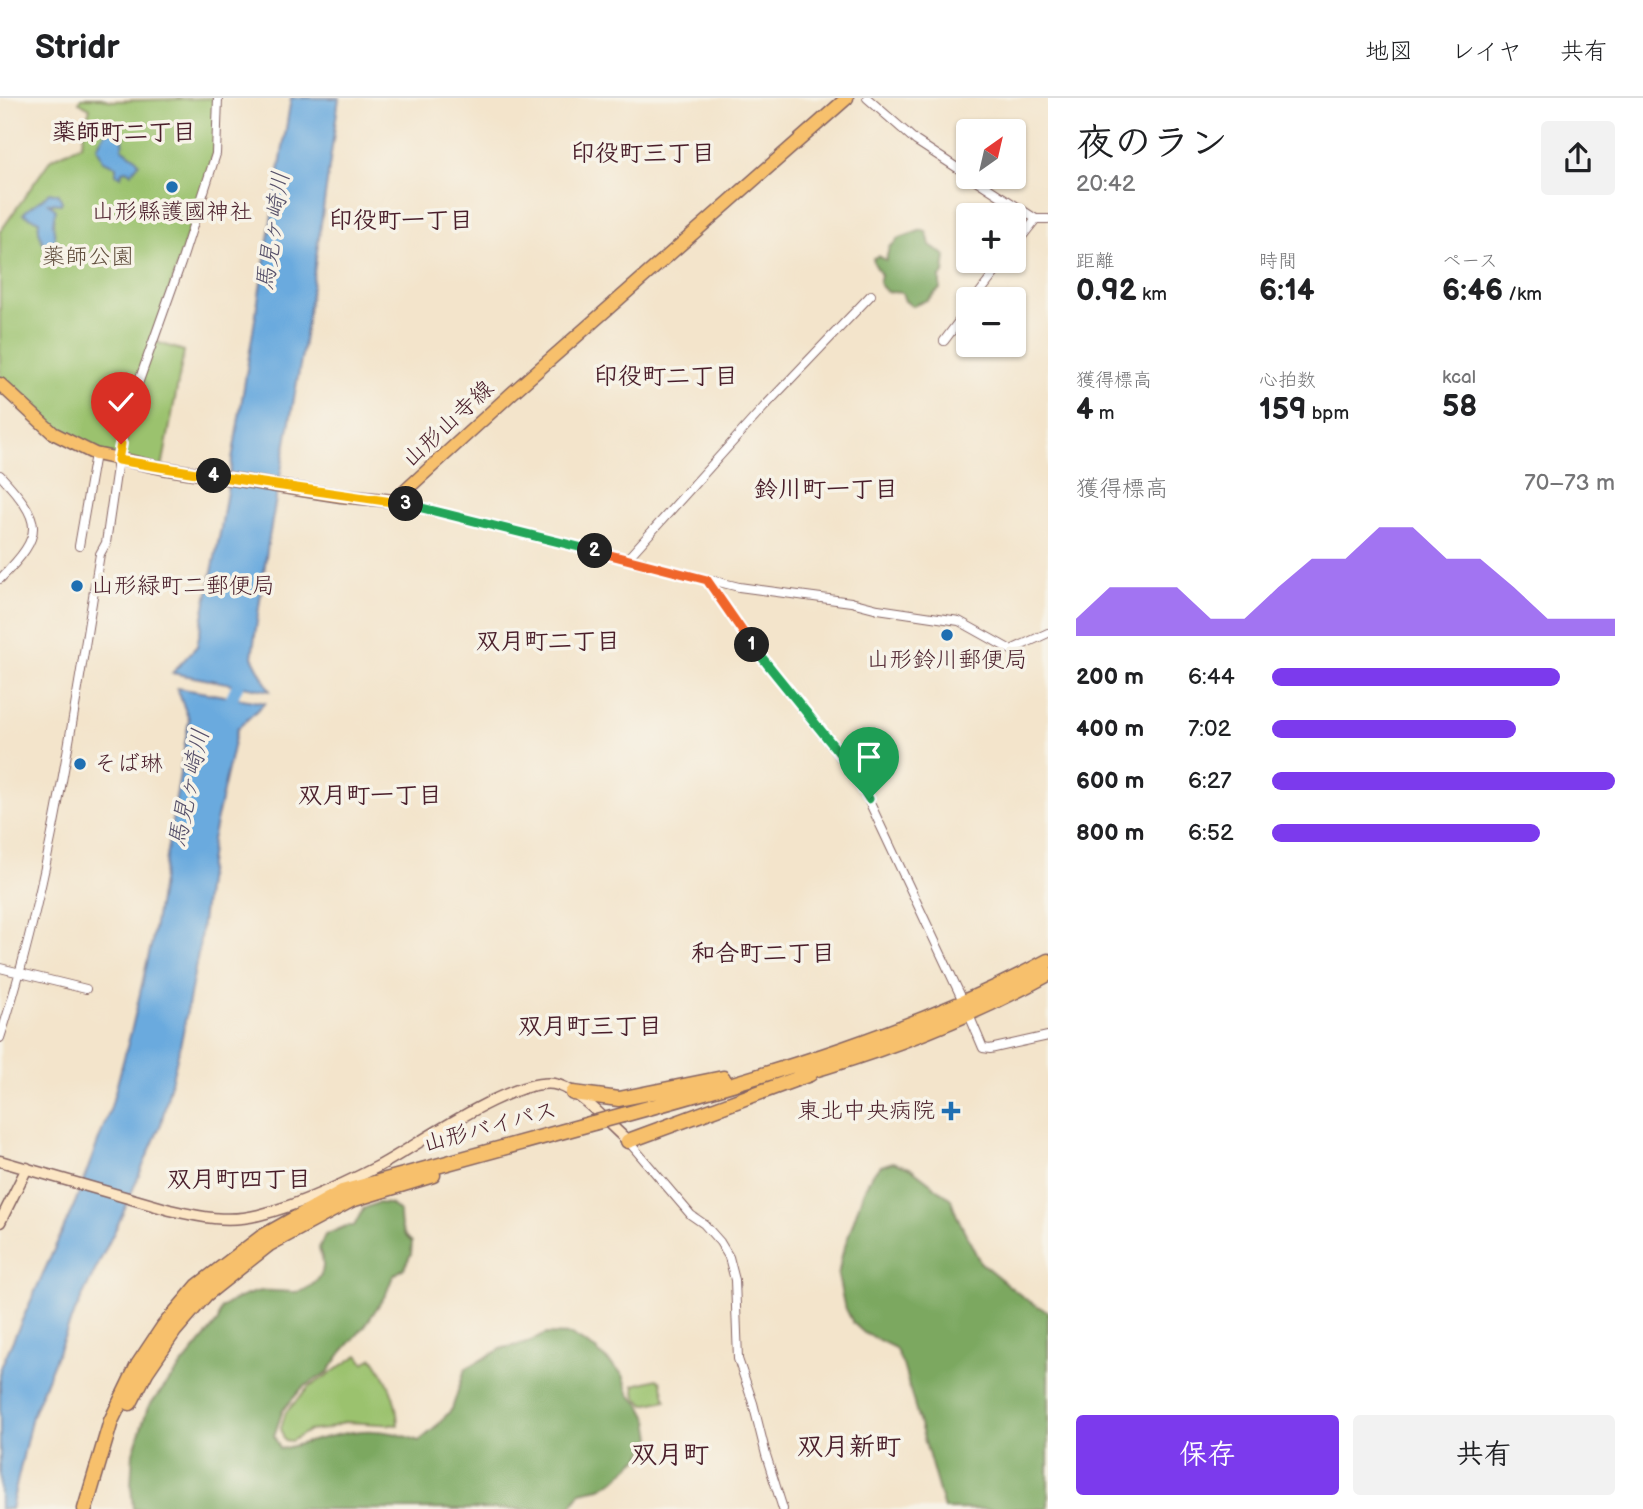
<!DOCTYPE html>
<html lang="ja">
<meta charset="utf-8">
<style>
:root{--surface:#fff;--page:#f2f2f2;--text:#202124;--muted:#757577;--line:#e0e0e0;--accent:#7c3aed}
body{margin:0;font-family:"Balsamiq Sans","Klee One",sans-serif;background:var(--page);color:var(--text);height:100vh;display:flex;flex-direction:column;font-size:26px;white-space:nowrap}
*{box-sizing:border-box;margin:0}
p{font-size:23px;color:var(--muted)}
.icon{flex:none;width:38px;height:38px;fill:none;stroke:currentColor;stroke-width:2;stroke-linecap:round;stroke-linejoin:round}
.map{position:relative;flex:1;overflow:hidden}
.sheet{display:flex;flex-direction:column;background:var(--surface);width:595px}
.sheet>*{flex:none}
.needle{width:46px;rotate:34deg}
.buttons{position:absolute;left:956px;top:21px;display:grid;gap:14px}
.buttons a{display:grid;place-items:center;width:70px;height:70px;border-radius:7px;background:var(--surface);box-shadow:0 2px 5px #0004;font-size:35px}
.pin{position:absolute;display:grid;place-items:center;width:60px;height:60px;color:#fff;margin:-72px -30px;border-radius:50% 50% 50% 0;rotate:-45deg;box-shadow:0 0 7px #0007}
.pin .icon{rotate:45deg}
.km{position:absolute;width:35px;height:35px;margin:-18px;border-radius:50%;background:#222;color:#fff;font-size:19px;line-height:35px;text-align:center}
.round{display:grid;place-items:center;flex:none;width:74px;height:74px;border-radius:7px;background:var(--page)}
.headline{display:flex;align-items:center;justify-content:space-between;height:119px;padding:0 28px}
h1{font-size:38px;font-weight:600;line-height:52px}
.stats{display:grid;grid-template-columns:repeat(3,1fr);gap:10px;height:119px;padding:7px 28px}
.stats div{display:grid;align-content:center}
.stats b{font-size:30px;font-weight:600}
.stats small{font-size:19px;font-weight:400}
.stats p{font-size:19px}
.chart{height:196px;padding:14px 28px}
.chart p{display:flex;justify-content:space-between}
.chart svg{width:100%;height:126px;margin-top:7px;fill:var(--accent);opacity:.7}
.cta{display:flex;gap:14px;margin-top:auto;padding:14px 28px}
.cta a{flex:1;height:80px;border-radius:7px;background:var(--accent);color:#fff;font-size:28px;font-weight:600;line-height:80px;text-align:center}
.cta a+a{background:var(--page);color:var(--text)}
ul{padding:0 28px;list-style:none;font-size:23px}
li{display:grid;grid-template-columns:112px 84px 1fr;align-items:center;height:52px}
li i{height:18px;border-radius:9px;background:var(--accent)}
header{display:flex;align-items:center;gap:42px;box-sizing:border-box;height:98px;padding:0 35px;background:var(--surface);border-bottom:2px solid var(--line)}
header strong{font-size:33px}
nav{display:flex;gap:38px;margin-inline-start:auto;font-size:24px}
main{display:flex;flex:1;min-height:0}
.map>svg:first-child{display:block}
</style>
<header>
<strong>Stridr</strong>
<nav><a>地図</a><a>レイヤ</a><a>共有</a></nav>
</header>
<main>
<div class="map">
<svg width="1048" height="1411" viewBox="0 0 1048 1411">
<rect width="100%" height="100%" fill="#f7f3e8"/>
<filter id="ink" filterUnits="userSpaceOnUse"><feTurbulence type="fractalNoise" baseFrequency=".0143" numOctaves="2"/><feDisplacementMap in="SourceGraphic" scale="14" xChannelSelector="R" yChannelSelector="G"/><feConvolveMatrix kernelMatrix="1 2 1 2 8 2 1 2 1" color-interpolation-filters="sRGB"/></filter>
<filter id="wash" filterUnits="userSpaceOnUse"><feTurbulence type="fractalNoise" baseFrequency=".00686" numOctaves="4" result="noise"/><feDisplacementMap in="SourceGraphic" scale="28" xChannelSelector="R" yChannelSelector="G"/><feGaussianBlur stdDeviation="1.57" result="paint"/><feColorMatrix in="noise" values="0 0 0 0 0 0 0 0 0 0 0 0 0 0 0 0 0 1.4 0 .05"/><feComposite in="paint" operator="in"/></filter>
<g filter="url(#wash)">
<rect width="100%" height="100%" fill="#f3e4cb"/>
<path fill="#9bc26e" stroke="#72704c" stroke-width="2" d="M81,0H101L112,3L217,0L214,55L153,243L184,253L162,370L71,346L0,286V134L51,61L81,47L90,10L79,4Z
M358,1257L364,1265L373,1260C388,1282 397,1300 398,1327L344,1324L327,1331L308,1333L291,1343L284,1342L281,1330L286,1314L308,1290Z
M657,1281L661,1284L666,1302L645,1307L636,1299L634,1287Z"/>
<path fill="#7ca861" stroke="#636446" stroke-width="2" d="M922,132L927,135L930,147L946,158L944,175L940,179V191L927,202L913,208L905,203L902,195C888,192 889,199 879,185L881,177L874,165L873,160L878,158L886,162L889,149L896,144L897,141Z
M893,1064L912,1071L951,1101L957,1118L980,1164L1024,1200L1048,1214V1411H944L903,1267L895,1250L864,1235L853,1225L844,1207L838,1178L842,1157L863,1095L872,1076L881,1068Z
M377,1105L390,1106L400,1114C400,1128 401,1135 412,1144L411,1156L404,1170L393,1178L386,1196L365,1228L342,1254L328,1274L302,1290L283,1312L274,1338L280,1351C332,1339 366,1321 419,1343L435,1330L452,1311L465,1271L503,1250L524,1246L546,1236L571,1237L596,1252L623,1277L630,1297L641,1307L649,1322L652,1340L642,1357L615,1382L600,1390L581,1394L570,1411H133L131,1387L133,1355L148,1309L218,1223L221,1210C232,1202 242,1198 256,1194C269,1191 281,1194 294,1194C308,1194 324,1180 323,1166C323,1161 320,1155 319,1150L325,1137L346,1128H354L363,1111Z"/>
<path fill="#6baade" stroke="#5a6484" stroke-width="2" d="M291,0H339L303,251L268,445L252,559L270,593L172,575L197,548L221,430Z
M116,30L124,35L122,50L136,60L139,65L131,75L126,72L122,73L121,79L116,76V68L103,63L97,49L105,35Z
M49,94L58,96L62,103L61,106L49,105L56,112C48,132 61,139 51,155C43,149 37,134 39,123L23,116C31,106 42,104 49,94Z
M177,590L265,605L237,631L212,742L199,850L182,939L161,1026L118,1126L71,1222L32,1318L11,1411H0V1271L75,1105L111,1009L132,930L152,843L189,622Z"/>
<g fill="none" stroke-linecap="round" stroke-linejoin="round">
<path stroke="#6baade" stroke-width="12" d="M226,613L238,586L239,571"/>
</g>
</g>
<g filter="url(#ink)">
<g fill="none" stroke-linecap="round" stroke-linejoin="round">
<defs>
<path id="street" d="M867,0L916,43L968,77
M971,79L1036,121
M1013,150L1036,121H1048
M975,201L1004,163
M944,243L968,211
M0,377C42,423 46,435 0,481
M394,403L739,489L851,504L878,511L959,523L1011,552L1048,535
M79,448L95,356
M627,461L764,309L871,197
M707,482L750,544L860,684L964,905L983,950L990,951L1048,938
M0,870L86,891
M0,940C51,783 73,618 100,456L106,445L118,362L128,314L181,165L216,56L218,0
M628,1043L691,1117L704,1126L720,1144L729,1159L735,1182L738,1261L753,1305L766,1357L783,1411"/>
<path id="secondary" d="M0,1063L170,1112C200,1119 228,1125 259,1117C299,1107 340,1088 377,1069C414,1050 519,974 558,987C583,995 608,1026 628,1043
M0,1124L27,1070"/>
<path id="primary" d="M0,286L53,335L95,356L162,370L341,398L394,403L511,296L847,0"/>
<path id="highway" d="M800,976C886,952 970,919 1048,876
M573,995L619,1001L723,980
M623,1017C769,977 914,935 1048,863
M628,1043L810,976
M130,1305L146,1274L174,1233L206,1196L269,1146L351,1102L433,1077
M85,1411L111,1323L138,1267L164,1228L198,1188L262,1139L342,1094L593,1025"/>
</defs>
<use href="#street" stroke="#856463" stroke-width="10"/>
<use href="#secondary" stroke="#856463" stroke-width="13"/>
<use href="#primary" stroke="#856463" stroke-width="15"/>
<use href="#highway" stroke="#856463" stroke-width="17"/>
<use href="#street" stroke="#fff" stroke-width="8"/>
<use href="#secondary" stroke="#fce6c4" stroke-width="10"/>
<use href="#primary" stroke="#f7c06c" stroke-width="12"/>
<use href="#highway" stroke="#f7c06c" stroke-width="14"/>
<defs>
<path id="highway-bridge" d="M593,1025L623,1017"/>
</defs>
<use href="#highway-bridge" stroke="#856463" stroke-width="17" stroke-linecap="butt"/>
<use href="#highway-bridge" stroke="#f7c06c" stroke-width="14"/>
</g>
</g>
<g fill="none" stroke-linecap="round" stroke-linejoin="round" filter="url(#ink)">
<defs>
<path id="split-1" d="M752,547L848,666L869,701"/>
<path id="split-2" d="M595,453L707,482L752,547"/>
<path id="split-3" d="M406,406L595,453"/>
<path id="split-4" d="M214,378L406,406"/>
<path id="split-5" d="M121,346L118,362L214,378"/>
</defs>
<use href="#split-1" stroke="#fff" stroke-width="14"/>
<use href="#split-2" stroke="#fff" stroke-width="14"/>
<use href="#split-3" stroke="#fff" stroke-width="14"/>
<use href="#split-4" stroke="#fff" stroke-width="14"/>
<use href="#split-5" stroke="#fff" stroke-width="14"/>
<use href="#split-1" stroke="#22a559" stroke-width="9"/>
<use href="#split-2" stroke="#f0652b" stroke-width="9"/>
<use href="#split-3" stroke="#22a559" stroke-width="9"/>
<use href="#split-4" stroke="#f5b400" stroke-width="9"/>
<use href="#split-5" stroke="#f5b400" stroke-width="9"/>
</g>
<g fill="#1f6fb2" stroke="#f7f3e8" stroke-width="2.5">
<circle cx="172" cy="89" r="7"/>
<circle cx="77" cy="488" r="7"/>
<circle cx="947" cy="537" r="7"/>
<circle cx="80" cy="666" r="7"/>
<path d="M947.5 1002.5h7v7h7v7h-7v7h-7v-7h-7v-7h7z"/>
</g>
<g text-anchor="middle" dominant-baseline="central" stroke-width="7" stroke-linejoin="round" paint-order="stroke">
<g font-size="23" fill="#4a1f2b" stroke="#f7f3e8">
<text x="172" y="114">山形縣護國神社</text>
<text x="91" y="488" text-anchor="start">山形緑町二郵便局</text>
<text x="947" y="562">山形鈴川郵便局</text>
<text x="94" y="666" text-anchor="start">そば琳</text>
<text x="935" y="1013" text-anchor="end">東北中央病院</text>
</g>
<g font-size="23" fill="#62503f" stroke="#f7f3e8">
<text x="88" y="159">薬師公園</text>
</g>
<g font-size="23" fill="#4a1f2b" stroke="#f7f3e8">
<text transform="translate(448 326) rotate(-43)">山形山寺線</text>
<text transform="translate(490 1029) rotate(-15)">山形バイパス</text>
</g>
<g font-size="24" font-weight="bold" fill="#4a1f2b" stroke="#f7f3e8">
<text x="124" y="34">薬師町二丁目</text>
<text x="643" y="55">印役町三丁目</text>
<text x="401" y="122">印役町一丁目</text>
<text x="666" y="278">印役町二丁目</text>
<text x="826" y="391">鈴川町一丁目</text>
<text x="548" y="543">双月町二丁目</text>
<text x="370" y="697">双月町一丁目</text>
<text x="763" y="855">和合町二丁目</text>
<text x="590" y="928">双月町三丁目</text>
<text x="239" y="1081">双月町四丁目</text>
</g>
<g font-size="24" font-style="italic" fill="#56506a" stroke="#f7f3e8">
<text transform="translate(273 133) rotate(-82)">馬見ヶ崎川</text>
<text transform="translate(189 690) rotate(-78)">馬見ヶ崎川</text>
</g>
<g font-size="26" font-weight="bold" fill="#4a1f2b" stroke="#f7f3e8">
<text x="849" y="1349">双月新町</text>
<text x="670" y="1357">双月町</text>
</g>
</g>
</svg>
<div class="buttons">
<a><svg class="needle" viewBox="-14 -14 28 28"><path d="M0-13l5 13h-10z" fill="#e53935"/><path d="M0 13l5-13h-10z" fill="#757577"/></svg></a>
<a>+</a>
<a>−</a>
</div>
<div class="pin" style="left:869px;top:701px;background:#1e9e55"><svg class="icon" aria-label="arrive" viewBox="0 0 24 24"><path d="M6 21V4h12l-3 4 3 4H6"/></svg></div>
<div class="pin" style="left:121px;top:346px;background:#d93025"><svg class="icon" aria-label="check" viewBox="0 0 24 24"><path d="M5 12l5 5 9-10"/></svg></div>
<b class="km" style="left:752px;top:547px">1</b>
<b class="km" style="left:595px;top:453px">2</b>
<b class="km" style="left:406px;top:406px">3</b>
<b class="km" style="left:214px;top:378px">4</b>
</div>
<section class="sheet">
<div class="headline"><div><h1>夜のラン</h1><p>20:42</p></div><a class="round"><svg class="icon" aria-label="share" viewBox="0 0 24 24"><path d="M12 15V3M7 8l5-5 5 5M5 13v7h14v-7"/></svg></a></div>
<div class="stats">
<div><p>距離</p><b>0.92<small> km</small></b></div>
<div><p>時間</p><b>6:14</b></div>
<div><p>ペース</p><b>6:46<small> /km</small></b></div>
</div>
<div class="stats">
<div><p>獲得標高</p><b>4<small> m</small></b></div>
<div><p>心拍数</p><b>159<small> bpm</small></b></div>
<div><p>kcal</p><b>58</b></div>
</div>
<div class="chart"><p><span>獲得標高</span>70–73 m</p>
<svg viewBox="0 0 160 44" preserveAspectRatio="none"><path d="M0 44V38L10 27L20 27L30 27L40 38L50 38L60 27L70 17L80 17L90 6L100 6L110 17L120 17L130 27L140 38L150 38L160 38V44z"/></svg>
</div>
<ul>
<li><b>200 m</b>6:44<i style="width:84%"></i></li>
<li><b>400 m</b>7:02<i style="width:71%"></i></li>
<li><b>600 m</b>6:27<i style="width:100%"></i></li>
<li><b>800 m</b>6:52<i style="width:78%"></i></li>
</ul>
<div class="cta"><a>保存</a><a>共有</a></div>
</section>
</main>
